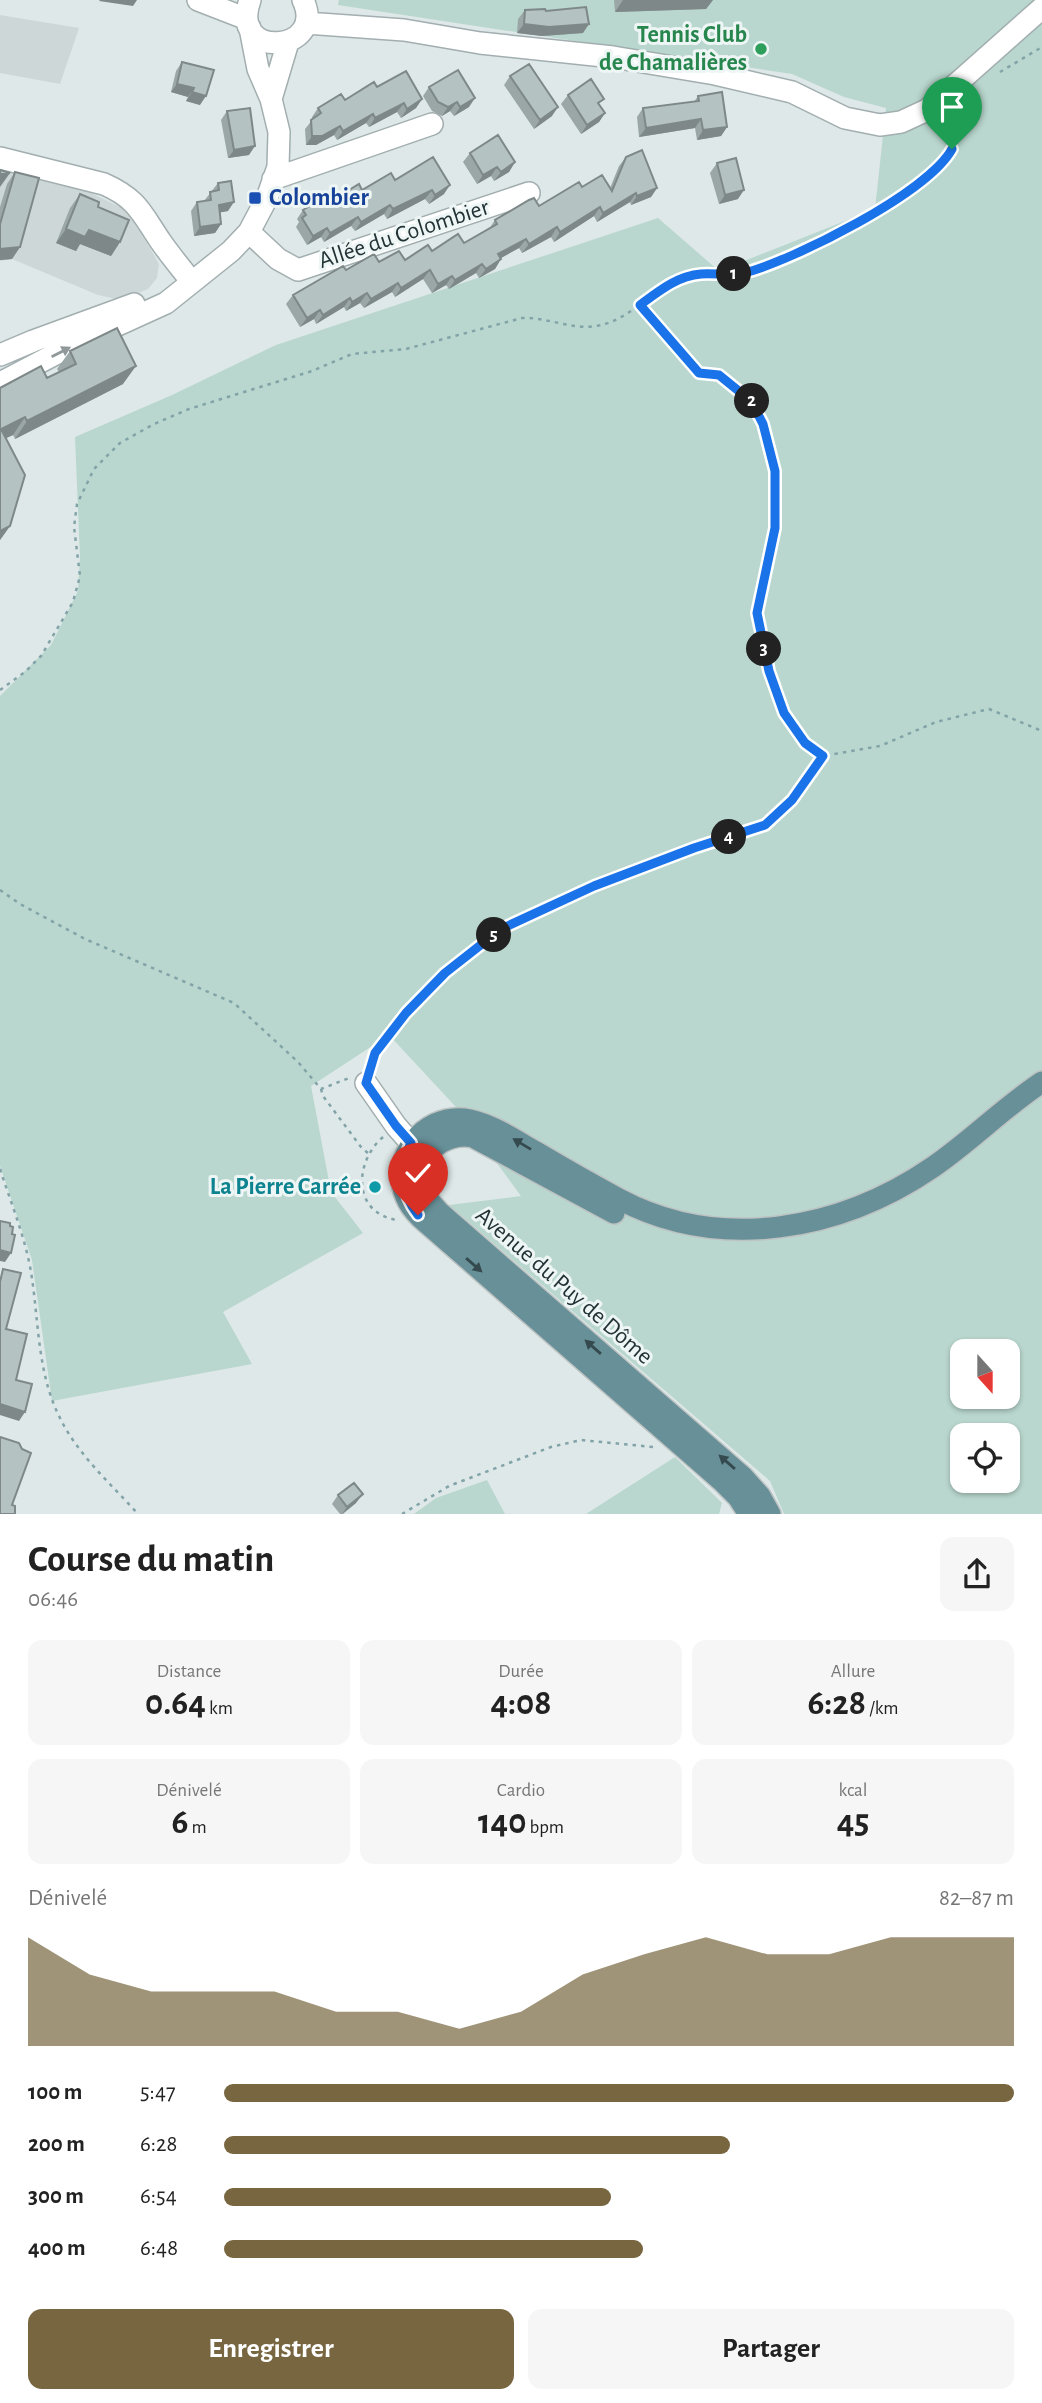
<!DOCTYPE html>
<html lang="fr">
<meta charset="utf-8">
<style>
:root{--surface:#fff;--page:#f6f6f6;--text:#222;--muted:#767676;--accent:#776640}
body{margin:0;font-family:"Alegreya Sans",sans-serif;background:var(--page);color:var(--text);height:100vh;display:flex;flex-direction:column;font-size:26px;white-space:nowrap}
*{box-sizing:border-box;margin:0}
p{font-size:23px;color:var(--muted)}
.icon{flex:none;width:38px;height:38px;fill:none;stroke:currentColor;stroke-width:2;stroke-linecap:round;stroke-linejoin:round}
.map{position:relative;height:1514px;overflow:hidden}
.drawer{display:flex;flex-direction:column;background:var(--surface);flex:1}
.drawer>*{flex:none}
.needle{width:46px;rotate:159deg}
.tools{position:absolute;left:950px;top:1339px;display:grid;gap:14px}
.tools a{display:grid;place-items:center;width:70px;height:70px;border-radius:14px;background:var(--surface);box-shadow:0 2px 5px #0004;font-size:35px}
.pin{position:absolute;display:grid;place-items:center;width:60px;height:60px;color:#fff;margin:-72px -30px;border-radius:50% 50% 50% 0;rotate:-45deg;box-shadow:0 0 7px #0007}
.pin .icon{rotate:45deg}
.km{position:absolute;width:35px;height:35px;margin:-18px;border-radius:50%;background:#222;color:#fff;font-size:19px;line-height:35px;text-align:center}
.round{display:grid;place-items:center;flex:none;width:74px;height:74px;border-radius:14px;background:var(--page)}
.summary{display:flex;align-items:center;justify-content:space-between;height:119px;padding:0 28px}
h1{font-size:38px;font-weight:700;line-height:52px}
.figures{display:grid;grid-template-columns:repeat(3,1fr);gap:10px;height:119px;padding:7px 28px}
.figures div{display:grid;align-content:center;border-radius:14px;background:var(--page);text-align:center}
.figures b{font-size:35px;font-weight:700}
.figures small{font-size:19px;font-weight:400}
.figures p{font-size:19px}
.chart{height:196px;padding:14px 28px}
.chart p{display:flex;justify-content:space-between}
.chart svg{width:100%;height:126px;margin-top:7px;fill:var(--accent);opacity:.7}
.button{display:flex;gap:14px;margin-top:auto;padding:14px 28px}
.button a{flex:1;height:80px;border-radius:14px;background:var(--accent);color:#fff;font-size:28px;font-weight:700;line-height:80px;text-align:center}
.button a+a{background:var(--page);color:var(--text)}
ul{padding:0 28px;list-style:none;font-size:23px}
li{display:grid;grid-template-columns:112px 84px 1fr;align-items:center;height:52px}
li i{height:18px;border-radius:9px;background:var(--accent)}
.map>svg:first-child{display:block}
</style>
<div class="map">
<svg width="1042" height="1514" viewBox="0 0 1042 1514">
<rect width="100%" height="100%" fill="#dee8e8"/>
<path fill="#cdd7d7" d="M0,15L79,28L60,84L0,73Z
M0,168L83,189L122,208L135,222L159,264L157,278L148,289L121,300L98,295L12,259L0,261Z"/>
<path fill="#b9d7ce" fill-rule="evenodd" d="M339,0H1042V1514H784L770,1481L449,1205L521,1196L455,1106L389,1035L311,1086L331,1192L363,1233L223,1312L252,1364L52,1401L32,1260L0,1166V696L51,645L78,591L80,557L75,437L172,395L276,345L658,218L719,271L875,209L886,108L844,97L792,74L338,5ZM962,1351H1008V1396H962ZM962,1435H1008V1480H962Z
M675,1457L722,1503L719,1514H586Z
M487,1480L505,1514H414L436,1498Z"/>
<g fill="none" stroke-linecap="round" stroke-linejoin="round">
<defs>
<path id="minor" d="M198,0L247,19
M250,0C228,61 328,53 303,0
M306,23L404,30L480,43L613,57L715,74L792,92L845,118L880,125L901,122L927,110L1042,8
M271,99L288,42
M0,158L104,184C138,199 142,214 161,242C170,255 181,268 191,281
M273,179L432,124
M249,232L278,259L298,270L529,193
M0,355L33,341L134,304
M0,383L65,349L166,303L231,251L249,232L267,198L278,167L279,132L271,99L258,69L250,28
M366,1083L396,1126L411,1143"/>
<path id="major" d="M614,1213L473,1137C443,1131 412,1157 423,1190C426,1199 433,1205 439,1212L743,1477L760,1496L770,1514
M749,1514L738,1497L722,1481L421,1218C415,1212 409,1205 406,1197C390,1157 423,1115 464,1119C491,1123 513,1139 536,1152C563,1168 591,1184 619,1199C721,1253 841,1230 933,1167C971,1141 1004,1107 1042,1082"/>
</defs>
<use href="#minor" stroke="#a2aeaf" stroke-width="24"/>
<use href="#major" stroke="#bdc2c2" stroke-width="24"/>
<path stroke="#82a3a8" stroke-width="2.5" stroke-dasharray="3.5 5" stroke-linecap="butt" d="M1000,72L1042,47
M640,305L699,373L719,375L751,401L763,424L775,471V528L757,613L769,671L784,713L805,743L823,756L880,746L936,722L989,709L1042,731
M0,690L25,672L41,656L73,602L80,576L74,527L77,504L94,469L120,443L154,424L189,409L312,371L352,354L406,349L522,318C547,317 572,330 596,326C630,321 653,288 685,277C704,270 724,277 743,273C763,268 783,258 802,250C848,228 892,206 930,173C938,166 948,159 952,150C956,140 950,128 946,119
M0,890L20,904L85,939L234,1003L298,1062L321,1089L349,1078
M372,1064L375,1053L406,1012L445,973L501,929L594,886L765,825L792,800L823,756
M321,1089L323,1096L361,1147L369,1154
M383,1137C354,1162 352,1213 397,1220
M0,1169C11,1203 25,1237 31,1272C39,1321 37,1373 60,1418C78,1455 111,1484 138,1514
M402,1514L449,1486L551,1447L581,1440L653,1447"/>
<use href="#minor" stroke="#fff" stroke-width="21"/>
<use href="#major" stroke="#689098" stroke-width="21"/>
</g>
<path fill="#9ba7a7" d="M614,0H713L706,9L615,12Z
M525,10L546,11L583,33L542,36L517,33L518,19Z
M182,62L200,105L186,101L188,97L171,92L176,71Z
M510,76L552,116L534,129L504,85Z
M377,87L422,99L416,108L401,118L397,112L369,127L366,123L337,140L334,135L316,145H306L305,129L313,119L312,117L318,108L345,100Z
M429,87L469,107L454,116L450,111L442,116L432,111L423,96Z
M568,95L600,105L605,113L599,122L581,134L561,104Z
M698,96L727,127L721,136L697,140L695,128L639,137L637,117L643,108L694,102Z
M227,111L249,155L228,158L221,120Z
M470,153L515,162L509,172L494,181L491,176L477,184L463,162Z
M433,157L444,194L429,204L425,199L387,219L384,214L355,231L351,226L324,242L321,237L307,245L296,227L299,222L297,219L303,210L395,180Z
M626,157L657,188L651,197L631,205L630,202L597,222L594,216L554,242L551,237L522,253L519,248L501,258L495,269L479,278L476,273L449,289L446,285L432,293L423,279L395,297L392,292L364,308L360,303L346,311L344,307L316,324L314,319L300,327L286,304L293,295L346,270L379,262L405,260L432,251L464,243L489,229L495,220L539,206L582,187L610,188L619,166Z
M717,163L738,199L719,204L710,173Z
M15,172L20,247L12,259L0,260V207L7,184Z
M218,183L228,211L220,212L221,224L215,233L194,236L191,211L197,202L204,201Z
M80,194L98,207L120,242L111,256L80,244L76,251L56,243L70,208Z
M70,351L123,384L15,439L13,435L6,438L10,526L0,540V388L47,378L59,372L57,369Z
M338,1495L356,1503L343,1514H340L332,1504Z"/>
<path fill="#7e8888" d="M100,0H137L133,6L99,1Z
M623,0H713L706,9L615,12Z
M524,24H589L583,33L542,36L517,33Z
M177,84L194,88L188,97L171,92Z
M192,92L206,96L200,105L186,101Z
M475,98L469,107L454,116L460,107Z
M422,99L416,108L401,118L407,109Z
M457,102L450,111L442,116L448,107Z
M404,103L397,112L369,127L375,118Z
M558,107L552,116L534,129L540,120Z
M605,113L599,122L581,134L587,125Z
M373,114L366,123L337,140L343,131Z
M701,119L695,128L639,137L646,128Z
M340,126L334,135L316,145H306L312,136Z
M727,127L721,136L697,140L703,130Z
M255,146L249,155L228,158L234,150Z
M515,162L509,172L494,181L501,172Z
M497,167L491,176L477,184L483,175Z
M10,173L0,187V174Z
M450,185L444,194L429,204L435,195Z
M657,188L651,197L631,205L637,196Z
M432,190L425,199L387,219L393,209Z
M744,190L738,199L719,204L725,195Z
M636,193L630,202L597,222L603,213Z
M234,202L228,211L212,214L219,205Z
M390,205L384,214L355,231L361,222Z
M600,207L594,216L554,242L560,232Z
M358,217L351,226L324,242L330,233Z
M221,224L215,233L194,236L200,227Z
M557,227L551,237L522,253L529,244Z
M327,228L321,237L307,245L313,236Z
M66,229L89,230L120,242L111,256L80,244L76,251L56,243Z
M526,239L519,248L492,263L498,254Z
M20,247L12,259L0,260V249Z
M501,259L495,269L479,278L486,269Z
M482,264L476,273L449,289L455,280Z
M430,270L423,279L395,297L401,288Z
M452,276L446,285L432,293L438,284Z
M398,283L392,292L364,308L371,299Z
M367,293L360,303L346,311L352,302Z
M350,298L344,307L316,324L323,315Z
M320,310L314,319L300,327L307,318Z
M136,366L123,384L15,439L27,421Z
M25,417L13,435L0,441L1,429Z
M10,526L0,540V531Z
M0,1250L11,1253L5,1262L0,1261Z
M0,1404L25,1412L19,1421L0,1415Z
M363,1494L356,1503L342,1514L347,1507Z"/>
<path fill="#b4c2c2" stroke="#7e8888" stroke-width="2" d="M586,7L589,24L549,27L524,24L525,10L545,9L546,11Z
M182,62L214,70L206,96L192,92L194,88L177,84Z
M529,64L558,107L540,120L510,76Z
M458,70L475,98L460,107L457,102L448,107L438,102L429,87Z
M406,71L422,99L407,109L404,103L375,118L373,114L343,131L340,126L322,136H312L311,120L321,113L318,108L341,94L345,100L374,82L377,87Z
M591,79L604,99L598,103L605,113L587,125L568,95Z
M722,92L727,127L703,130L701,119L646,128L643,108L699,101L698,96Z
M250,108L255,146L234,150L227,111Z
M498,135L515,162L501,172L497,167L483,175L470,153Z
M642,150L657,188L637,196L636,193L603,213L600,207L560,232L557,227L529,244L526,239L498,254L501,259L486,269L482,264L455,280L452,276L438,284L430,270L401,288L398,283L371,299L367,293L352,302L350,298L323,315L320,310L307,318L293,295L343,266L346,270L374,254L379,262L399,251L405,260L428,245L432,251L458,234L464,243L497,224L495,220L529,200L534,198L539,206L579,182L582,187L602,175L612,191L626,157Z
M433,157L450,185L435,195L432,190L393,209L390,205L361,222L358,217L330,233L327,228L313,236L302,218L306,215L303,210L327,196L331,201L359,184L362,190L391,173L395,180Z
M736,158L744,190L725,195L717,163Z
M0,170L10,173L0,174Z
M15,172L39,178L20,247L0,249V224Z
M231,181L234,202L219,205L221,224L200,227L197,202L211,200L210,192L219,190L218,183Z
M80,194L99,202L98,207L129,220L120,242L89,230L85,237L66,229Z
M117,328L136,366L27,421L25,417L1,429L25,475L10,526L0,531V388L41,366L47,378L76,364L70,351Z
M0,1221L10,1223V1226L13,1227L12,1234L15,1235L11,1253L0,1250Z
M3,1269L21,1273L6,1329L27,1334L16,1380L32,1384L25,1412L0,1404V1282Z
M0,1437L19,1443L22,1449L31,1453L12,1505L15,1506V1514H0Z
M354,1483L363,1494L347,1507L338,1495Z"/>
<defs><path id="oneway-solid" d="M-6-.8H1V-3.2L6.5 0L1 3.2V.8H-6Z" transform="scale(1.75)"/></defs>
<use fill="#90989a" href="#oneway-solid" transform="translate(61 352) rotate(-27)"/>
<g fill="#344a4e">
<use href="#oneway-solid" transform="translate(522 1144) rotate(-149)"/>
<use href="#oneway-solid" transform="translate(474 1265) rotate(41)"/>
<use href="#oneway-solid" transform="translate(593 1347) rotate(-139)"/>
<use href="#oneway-solid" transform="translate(727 1462) rotate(-139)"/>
</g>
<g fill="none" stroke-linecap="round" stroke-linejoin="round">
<defs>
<path id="route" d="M418,1215C401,1193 398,1168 411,1143L396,1126L366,1083L375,1053L406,1013L445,973L501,929L594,886L694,848L765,825L792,800L823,756L805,743L784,713L769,671L757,613L775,528V471L763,424L751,401L719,375L699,373L640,305C659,291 677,276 701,274C715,273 730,276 744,273C792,261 928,193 952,149"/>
</defs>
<use href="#route" stroke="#fff" stroke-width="14"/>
<use href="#route" stroke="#1a73e8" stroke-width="9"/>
</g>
<circle fill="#2e9e5b" stroke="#eef5f5" stroke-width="2.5" cx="761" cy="49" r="7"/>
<rect fill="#1a4fb4" stroke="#eef5f5" stroke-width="2.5" x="248" y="191" width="14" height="14" rx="3.5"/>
<circle fill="#0f9aa8" stroke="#eef5f5" stroke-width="2.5" cx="375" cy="1187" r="7"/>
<g text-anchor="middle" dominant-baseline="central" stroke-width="6" stroke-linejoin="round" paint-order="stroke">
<g font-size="24" font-weight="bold" fill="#27864d" stroke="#eef5f5" text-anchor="end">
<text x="747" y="35">Tennis Club<tspan x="747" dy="28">de Chamalières</tspan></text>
</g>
<g font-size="24" font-weight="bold" fill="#164399" stroke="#eef5f5" text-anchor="start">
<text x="269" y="198">Colombier</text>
</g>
<g font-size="24" fill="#223235" stroke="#eef5f5">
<text transform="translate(404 234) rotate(-18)">Allée du Colombier</text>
<text transform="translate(564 1286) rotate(41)">Avenue du Puy de Dôme</text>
</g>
<g font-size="24" font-weight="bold" fill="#0d838f" stroke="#eef5f5" text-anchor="end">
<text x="361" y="1187">La Pierre Carrée</text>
</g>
</g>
</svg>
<div class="tools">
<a><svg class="needle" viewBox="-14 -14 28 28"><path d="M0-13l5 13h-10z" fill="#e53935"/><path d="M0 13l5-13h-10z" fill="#767676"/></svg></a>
<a><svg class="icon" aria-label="locate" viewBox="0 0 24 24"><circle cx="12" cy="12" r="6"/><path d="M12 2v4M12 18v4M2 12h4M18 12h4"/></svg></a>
</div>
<div class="pin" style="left:952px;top:149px;background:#1e9e55"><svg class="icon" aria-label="arrive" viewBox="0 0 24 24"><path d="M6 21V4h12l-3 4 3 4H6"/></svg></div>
<div class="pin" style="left:418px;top:1215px;background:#d93025"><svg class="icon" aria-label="check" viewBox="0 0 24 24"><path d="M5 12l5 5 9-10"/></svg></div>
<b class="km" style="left:734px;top:274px">1</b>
<b class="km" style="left:752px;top:401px">2</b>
<b class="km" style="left:764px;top:649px">3</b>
<b class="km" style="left:729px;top:837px">4</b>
<b class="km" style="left:494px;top:935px">5</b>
</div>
<section class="drawer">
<div class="summary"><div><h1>Course du matin</h1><p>06:46</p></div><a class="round"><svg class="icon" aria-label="share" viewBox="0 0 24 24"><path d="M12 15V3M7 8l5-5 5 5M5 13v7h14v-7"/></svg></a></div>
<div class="figures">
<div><p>Distance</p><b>0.64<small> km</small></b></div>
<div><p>Durée</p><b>4:08</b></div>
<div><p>Allure</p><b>6:28<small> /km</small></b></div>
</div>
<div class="figures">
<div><p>Dénivelé</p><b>6<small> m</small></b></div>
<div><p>Cardio</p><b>140<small> bpm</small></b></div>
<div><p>kcal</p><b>45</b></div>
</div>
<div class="chart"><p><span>Dénivelé</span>82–87 m</p>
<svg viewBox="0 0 160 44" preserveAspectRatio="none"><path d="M0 44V6L10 19L20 25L30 25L40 25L50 32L60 32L70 38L80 32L90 19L100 12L110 6L120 12L130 12L140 6L150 6L160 6V44z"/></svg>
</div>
<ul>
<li><b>100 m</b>5:47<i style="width:100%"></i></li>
<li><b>200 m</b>6:28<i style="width:64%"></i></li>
<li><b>300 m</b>6:54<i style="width:49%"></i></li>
<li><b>400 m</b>6:48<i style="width:53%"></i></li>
</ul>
<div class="button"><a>Enregistrer</a><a>Partager</a></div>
</section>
